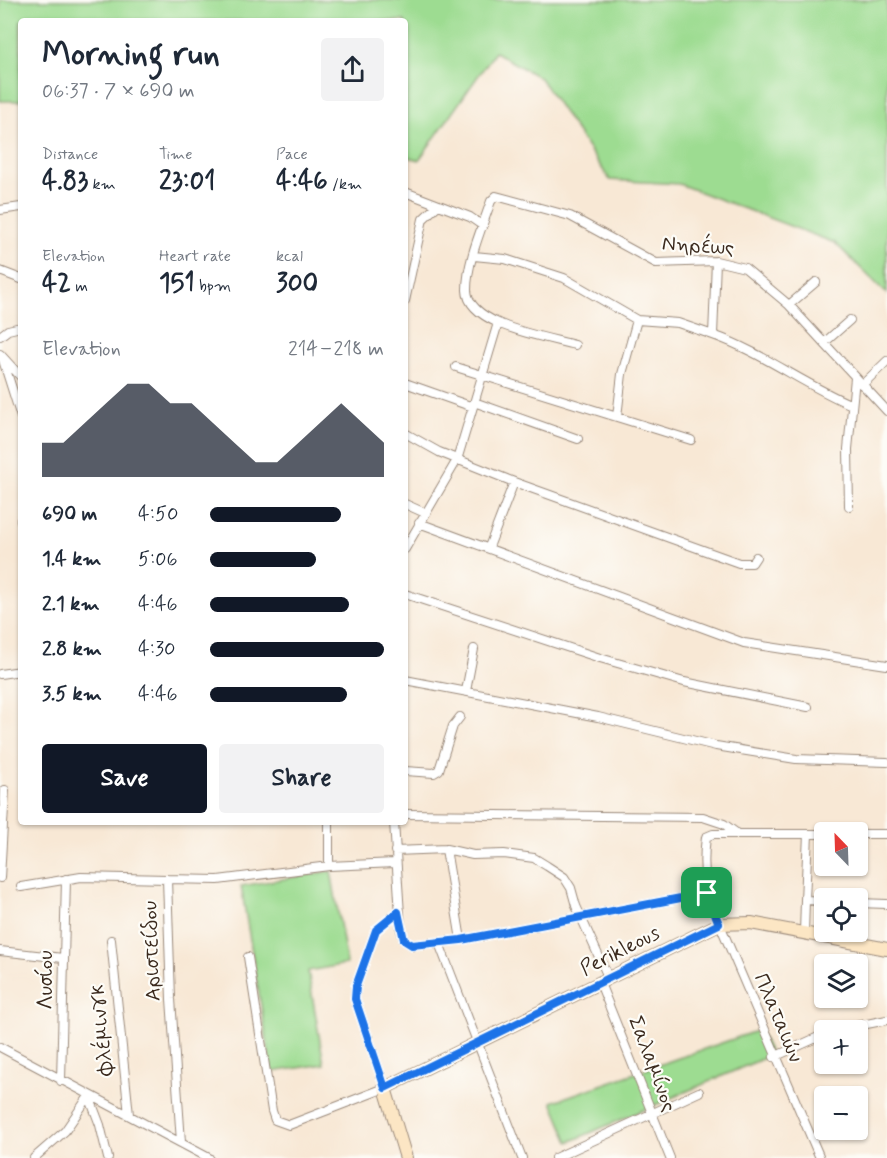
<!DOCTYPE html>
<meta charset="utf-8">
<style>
:root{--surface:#fff;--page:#f2f2f3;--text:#1f2937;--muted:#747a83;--accent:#111827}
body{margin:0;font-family:Mynerve,sans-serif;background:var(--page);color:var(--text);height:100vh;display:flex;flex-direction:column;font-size:22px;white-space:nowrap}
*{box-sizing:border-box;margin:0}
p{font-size:20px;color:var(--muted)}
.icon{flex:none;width:33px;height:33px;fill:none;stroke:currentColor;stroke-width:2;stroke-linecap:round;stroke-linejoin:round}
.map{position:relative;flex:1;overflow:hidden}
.drawer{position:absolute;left:18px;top:18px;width:390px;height:807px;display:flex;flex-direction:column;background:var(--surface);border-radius:6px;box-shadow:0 2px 4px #0004}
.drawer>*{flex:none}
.needle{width:39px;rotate:337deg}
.controls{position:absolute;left:814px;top:822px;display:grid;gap:12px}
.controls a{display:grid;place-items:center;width:54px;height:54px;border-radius:6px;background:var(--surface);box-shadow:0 2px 4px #0004;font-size:30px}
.pin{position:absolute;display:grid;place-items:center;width:51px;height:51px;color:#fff;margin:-26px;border-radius:12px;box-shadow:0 3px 9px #0006}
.round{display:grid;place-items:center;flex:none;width:63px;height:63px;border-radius:6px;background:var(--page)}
.overview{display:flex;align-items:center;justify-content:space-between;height:102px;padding:0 24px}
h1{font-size:33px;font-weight:700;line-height:45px}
.metrics{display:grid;grid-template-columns:repeat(3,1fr);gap:9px;height:102px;padding:6px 24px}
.metrics div{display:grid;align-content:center}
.metrics b{font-size:26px;font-weight:700}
.metrics small{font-size:16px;font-weight:400}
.metrics p{font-size:16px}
.chart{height:168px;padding:12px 24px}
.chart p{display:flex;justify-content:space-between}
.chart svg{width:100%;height:108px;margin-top:6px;fill:var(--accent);opacity:.7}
.cta{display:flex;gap:12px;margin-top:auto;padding:12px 24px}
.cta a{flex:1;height:69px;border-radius:6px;background:var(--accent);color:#fff;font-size:24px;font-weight:700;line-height:69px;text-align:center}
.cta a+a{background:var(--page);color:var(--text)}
ul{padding:0 24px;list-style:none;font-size:20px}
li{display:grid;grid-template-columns:96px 72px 1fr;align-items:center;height:45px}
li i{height:15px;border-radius:8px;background:var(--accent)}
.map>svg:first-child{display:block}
</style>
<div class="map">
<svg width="887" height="1158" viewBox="0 0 887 1158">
<rect width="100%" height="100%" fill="#fdfcf7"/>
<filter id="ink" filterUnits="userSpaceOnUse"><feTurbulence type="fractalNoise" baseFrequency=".0167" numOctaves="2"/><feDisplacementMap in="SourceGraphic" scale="12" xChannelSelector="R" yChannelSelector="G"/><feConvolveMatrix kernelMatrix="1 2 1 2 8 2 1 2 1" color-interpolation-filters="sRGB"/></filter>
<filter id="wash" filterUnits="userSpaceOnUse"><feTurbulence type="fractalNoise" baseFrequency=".008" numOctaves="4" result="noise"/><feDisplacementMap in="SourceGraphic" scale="24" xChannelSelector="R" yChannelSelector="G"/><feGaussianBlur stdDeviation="1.35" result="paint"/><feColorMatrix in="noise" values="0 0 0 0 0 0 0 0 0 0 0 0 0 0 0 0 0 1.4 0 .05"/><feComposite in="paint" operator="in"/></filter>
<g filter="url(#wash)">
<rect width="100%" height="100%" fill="#f8e8d5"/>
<path fill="#9ddc91" stroke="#6c8358" stroke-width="1.5" d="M0,0H887V294L835,243L679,184L610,180L540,78L495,52L419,160L405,156V21H21V101H0Z
M331,871L347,964L308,971L324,1064L272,1072L241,886Z
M759,1030L771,1055L569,1142L552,1102Z"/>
</g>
<g filter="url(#ink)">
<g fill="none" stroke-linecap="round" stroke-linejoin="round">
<defs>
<path id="minor" d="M405,192L470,217L483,226
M0,210L21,207
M474,256L505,259L564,278L637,320L678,323L713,335L716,261
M0,271L21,279
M405,301L423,219L438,205
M789,305L816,282
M713,335C762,352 804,385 852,405
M0,336L8,330L21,327
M824,343L850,320
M575,345C547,337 468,326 467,290C467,261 482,228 491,201L496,196L570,216L656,263L716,261L745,268L789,305L887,411
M0,354L21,377
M3,360L21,417
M456,367L691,440
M405,383L473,407
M862,385L887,361
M474,402L578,439
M617,417L622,374L637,320
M405,433L439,452L514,482
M405,504L425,513
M849,506L848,449L855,378
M21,521V520
M419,523L744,643L887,665
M489,547L514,482L739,563H752L756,557
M405,549L457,460L498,323
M405,594L600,658L684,682L808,707
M0,674L21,671
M405,680L598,717L716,746L796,759L887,762
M466,691L474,649
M405,771L434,773L439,770L453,726L460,717
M405,814L703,817L724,824L735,832
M394,822L401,930L404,940L412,945L461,940L707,893
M858,834H887
M446,849L461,940
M395,851L446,849L473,855L504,854L534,858L547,866L564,877L571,888L576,906L609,979
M329,866V822
M0,878L5,790
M21,887L81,877L167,879
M805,900L808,834
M858,903L887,904
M804,933L805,900L825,901
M111,940L129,1115
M439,943L522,1158
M0,951L63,958
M248,957L272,1111L275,1120L289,1125L385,1088L355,999L356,986L376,930L398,912
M600,983L670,1158
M836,1030L887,1020
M0,1047L209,1158
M774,1057L825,1034
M61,1081L66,879
M89,1096L100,1125L108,1158
M181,1142L171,999L167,879L218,880L329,866L395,863
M34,1158L65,1131L89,1096
M555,1158L699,1092
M820,1158L712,906C704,885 703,860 706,837L713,834H825"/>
<path id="secondary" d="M406,1158L385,1088L719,924L751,923L887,949"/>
</defs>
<use href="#minor" stroke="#9a897a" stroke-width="10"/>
<use href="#secondary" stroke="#9a897a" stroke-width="14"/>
<use href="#minor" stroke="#fff" stroke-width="8"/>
<use href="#secondary" stroke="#fce6c4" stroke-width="12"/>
</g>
</g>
<g fill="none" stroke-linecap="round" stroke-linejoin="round" filter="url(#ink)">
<defs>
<path id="route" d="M707,893L719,924L385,1088L355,999L356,986L376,930L398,912L404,940L412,945L461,940Z"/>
</defs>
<use href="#route" stroke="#fff" stroke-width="12"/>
<use href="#route" stroke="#1a73e8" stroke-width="8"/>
</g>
<g text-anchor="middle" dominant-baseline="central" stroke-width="4.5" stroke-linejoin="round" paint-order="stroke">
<g font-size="21" fill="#3b2a1e" stroke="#fdfcf7">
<text transform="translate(698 246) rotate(4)">Νηρέως</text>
<text transform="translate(152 951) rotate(-92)">Αριστείδου</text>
<text transform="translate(620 951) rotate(-27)">Perikleous</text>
<text transform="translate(46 980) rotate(-90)">Λυσίου</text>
<text transform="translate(778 1018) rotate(67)">Πλαταιών</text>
<text transform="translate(102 1030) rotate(-96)">Φλέμινγκ</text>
<text transform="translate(652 1064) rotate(69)">Σαλαμίνος</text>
</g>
</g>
</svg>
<div class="controls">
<a><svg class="needle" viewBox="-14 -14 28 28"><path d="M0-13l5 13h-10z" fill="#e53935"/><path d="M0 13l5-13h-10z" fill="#747a83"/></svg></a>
<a><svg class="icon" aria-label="locate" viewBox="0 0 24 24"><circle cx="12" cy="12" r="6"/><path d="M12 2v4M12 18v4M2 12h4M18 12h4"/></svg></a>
<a><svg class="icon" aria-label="layers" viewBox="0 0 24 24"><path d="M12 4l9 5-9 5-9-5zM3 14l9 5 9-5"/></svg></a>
<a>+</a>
<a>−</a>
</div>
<div class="pin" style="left:707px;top:893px;background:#1e9e55"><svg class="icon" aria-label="arrive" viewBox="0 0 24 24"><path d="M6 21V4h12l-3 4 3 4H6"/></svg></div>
<section class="drawer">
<div class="overview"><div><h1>Morning run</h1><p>06:37 · 7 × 690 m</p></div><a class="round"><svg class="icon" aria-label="share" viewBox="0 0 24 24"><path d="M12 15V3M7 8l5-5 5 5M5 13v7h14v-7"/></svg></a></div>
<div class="metrics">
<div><p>Distance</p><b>4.83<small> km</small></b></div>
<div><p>Time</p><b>23:01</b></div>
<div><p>Pace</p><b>4:46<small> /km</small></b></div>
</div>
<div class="metrics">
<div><p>Elevation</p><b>42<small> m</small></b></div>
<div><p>Heart rate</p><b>151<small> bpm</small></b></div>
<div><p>kcal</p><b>300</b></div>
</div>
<div class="chart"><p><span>Elevation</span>214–218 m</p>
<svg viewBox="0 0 160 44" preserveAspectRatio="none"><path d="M0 44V30L10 30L20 22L30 14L40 6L50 6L60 14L70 14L80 22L90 30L100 38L110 38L120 30L130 22L140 14L150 22L160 30V44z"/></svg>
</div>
<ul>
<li><b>690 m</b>4:50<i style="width:75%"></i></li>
<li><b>1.4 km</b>5:06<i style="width:61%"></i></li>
<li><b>2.1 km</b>4:46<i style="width:80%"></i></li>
<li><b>2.8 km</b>4:30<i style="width:100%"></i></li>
<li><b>3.5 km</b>4:46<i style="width:79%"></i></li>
</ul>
<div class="cta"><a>Save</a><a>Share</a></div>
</section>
</div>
